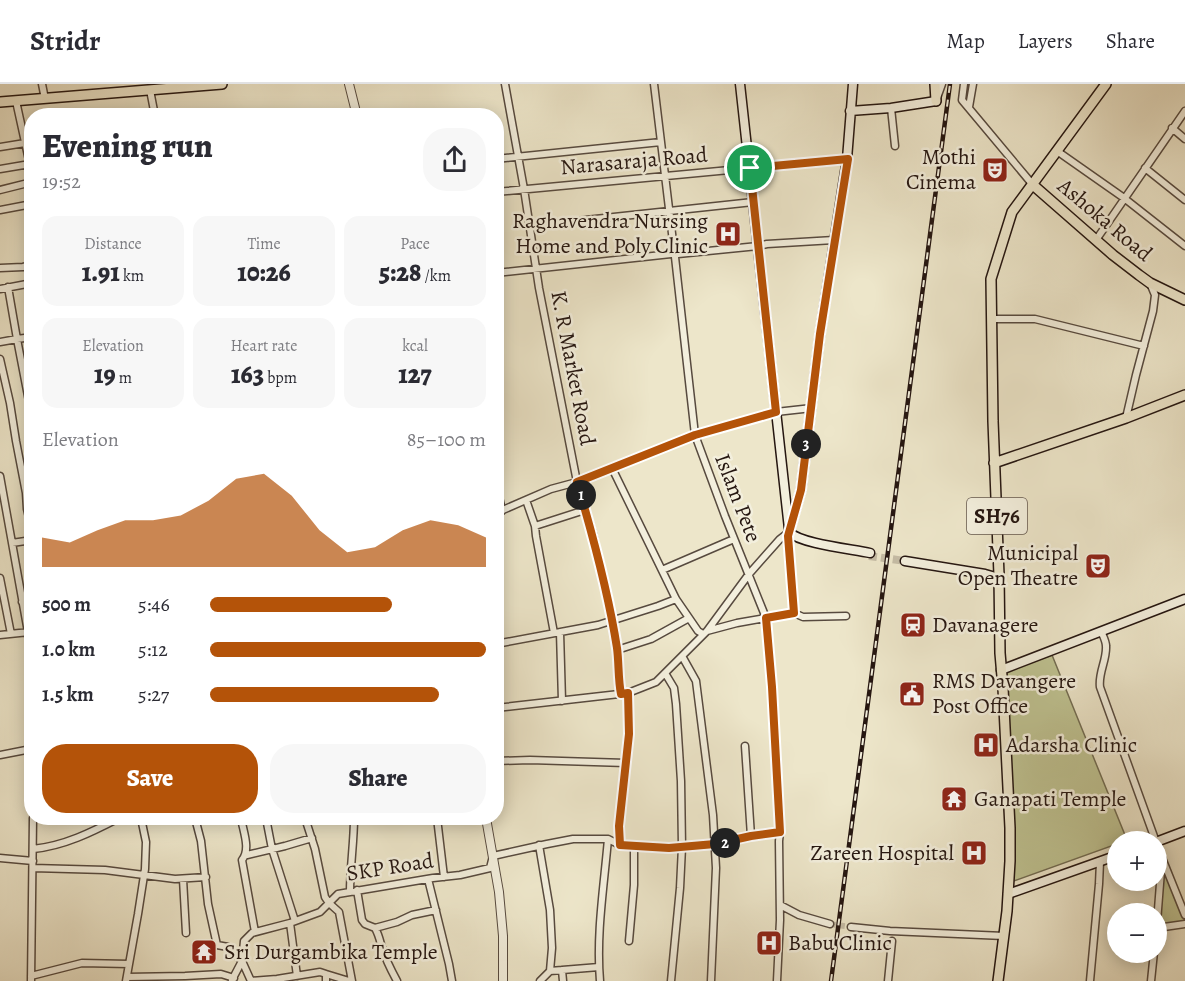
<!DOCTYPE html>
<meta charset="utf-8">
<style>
:root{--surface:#fff;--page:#f7f7f7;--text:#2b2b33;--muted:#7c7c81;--line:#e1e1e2;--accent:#b45309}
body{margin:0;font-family:Alegreya,serif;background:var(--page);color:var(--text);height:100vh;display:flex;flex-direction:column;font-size:22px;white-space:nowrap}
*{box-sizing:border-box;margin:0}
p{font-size:20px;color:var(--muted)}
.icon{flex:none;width:33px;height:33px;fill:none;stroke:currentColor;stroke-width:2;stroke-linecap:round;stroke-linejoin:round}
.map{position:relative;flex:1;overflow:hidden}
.drawer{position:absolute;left:24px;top:24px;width:480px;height:717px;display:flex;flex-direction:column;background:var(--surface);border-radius:24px;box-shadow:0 3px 15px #0003}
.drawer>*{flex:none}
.tools{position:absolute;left:1107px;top:747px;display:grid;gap:12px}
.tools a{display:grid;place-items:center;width:60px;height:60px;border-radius:50%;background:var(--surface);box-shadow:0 3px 15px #0003;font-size:30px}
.pin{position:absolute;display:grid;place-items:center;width:51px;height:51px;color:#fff;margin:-26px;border:3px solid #fff;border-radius:50%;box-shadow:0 2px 6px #0007}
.km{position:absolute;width:30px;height:30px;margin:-15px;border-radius:50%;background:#222;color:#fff;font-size:16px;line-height:30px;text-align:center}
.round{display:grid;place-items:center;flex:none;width:63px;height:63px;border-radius:24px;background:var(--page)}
.summary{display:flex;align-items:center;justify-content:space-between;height:102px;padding:0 18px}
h1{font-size:33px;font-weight:800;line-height:45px}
.figures{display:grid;grid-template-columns:repeat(3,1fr);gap:9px;height:102px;padding:6px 18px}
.figures div{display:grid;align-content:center;border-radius:15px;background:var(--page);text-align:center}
.figures b{font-size:26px;font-weight:800}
.figures small{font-size:16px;font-weight:400}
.figures p{font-size:16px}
.chart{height:168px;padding:12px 18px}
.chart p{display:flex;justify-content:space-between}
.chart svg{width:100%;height:108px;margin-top:6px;fill:var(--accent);opacity:.7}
.button{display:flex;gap:12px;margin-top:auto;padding:12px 18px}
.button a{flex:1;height:69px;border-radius:24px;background:var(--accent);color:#fff;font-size:24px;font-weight:800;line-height:69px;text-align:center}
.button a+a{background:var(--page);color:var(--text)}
ul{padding:0 18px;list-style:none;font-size:20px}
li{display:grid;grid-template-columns:96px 72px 1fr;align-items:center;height:45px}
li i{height:15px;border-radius:8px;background:var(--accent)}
header{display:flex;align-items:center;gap:36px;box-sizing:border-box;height:84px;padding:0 30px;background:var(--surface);border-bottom:2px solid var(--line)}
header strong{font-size:28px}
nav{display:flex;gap:33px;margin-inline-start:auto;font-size:21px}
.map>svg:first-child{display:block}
</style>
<header>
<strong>Stridr</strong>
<nav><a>Map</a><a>Layers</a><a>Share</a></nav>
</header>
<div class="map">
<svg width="1185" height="897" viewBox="0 0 1185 897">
<rect width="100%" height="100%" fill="#ede6ca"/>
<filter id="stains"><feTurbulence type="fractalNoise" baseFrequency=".00333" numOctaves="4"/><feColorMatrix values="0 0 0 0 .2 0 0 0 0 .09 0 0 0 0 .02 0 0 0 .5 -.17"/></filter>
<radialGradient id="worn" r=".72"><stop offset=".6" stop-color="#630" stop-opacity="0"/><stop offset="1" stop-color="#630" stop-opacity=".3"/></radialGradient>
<path fill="#bfc392" stroke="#726c52" stroke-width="1.5" d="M1052,571L1127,756L1118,758L1117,760L1011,798L1003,589Z
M1163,782L1185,837L1159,843Z"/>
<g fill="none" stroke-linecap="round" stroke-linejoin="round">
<path stroke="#c5bca5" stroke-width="6" stroke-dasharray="6 3" stroke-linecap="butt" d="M830,840L851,843"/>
<path stroke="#c5bca5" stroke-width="8" stroke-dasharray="8 4" stroke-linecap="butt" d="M869,472L905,477"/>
<defs>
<path id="minor" d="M42,0L45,15
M505,0L524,105L539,204L577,398L593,450L607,513L617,566L621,610
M654,0L674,166
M964,0L962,16L1033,101
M150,6L155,32
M937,14L942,0
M16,17L32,90
M969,23L973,0
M891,24L895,62
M1172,44L1185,55
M0,63L25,59
M1057,67L1124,114L1185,162
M496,75L661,58
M1145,84L1185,116
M0,85L30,80
M0,106L32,98
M496,108L847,75
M0,126L32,120
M530,142L753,118
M1096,156L1185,27
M678,170L758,162L767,160L834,156
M675,173L695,351L725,432L766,534L772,603L780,748L779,757L780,836L777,897
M0,184L23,183L32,181
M496,189L671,170
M0,205L32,199
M992,235H1035L1144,262
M32,253L17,255L32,333
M0,258L17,255L8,203
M0,275L10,319L16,357L26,409L27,425L32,446
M1126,334L1136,291L1153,227L1155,211L1150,199
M612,384L676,515L698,547L703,550
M0,392L28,548L32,578
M496,399L502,427
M526,416L535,442L536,452L554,549
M496,429L551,405L577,398L695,351L776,328L812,324
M535,442L585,426
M12,459L32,456
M662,486L734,455
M0,494L11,550
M22,518L32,513
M794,529L803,533L846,532
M707,547L737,539L794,529L788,463L789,448
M1101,547C1103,552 1106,557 1106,562C1107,576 1098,589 1100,603L1156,758
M560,548L562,617
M0,551L29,548
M496,560L598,541L658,522L676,515
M617,566L651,555L689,534
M682,572L696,597L713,731L716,784L711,897
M665,589L674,604L676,620L681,697L682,763L680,804L671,897
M496,624L628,609L656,598L707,547L749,490L780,455L789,448
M745,662L751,752
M31,668L30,656H32
M0,671L31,665
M496,677L530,676L626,679
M195,734L201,757L208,820L217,861L228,863L242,877
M241,734C243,747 251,765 242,776L255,848
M266,734L272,765L295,837
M305,734L315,765L325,813L329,819L339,828L352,897
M437,734L444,793
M1156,759L1185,831
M539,761L550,826L552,864L550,887
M620,761L619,742L629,650L628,609
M33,765C64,762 92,748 119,734
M247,771L285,762L312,754
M0,774L33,777
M33,784L105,786L175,795L206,793
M183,795L186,849
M428,795L449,880L452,897
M357,806L362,836L365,840L375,844C379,851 380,857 382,864C386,876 391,886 397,897
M350,808C350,783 354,758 354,734
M780,821L799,831L830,840
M290,839L297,892
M851,843L890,847L1004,852
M375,844L397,838L412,831L436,826
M1157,844L1185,840
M1156,851L1162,774
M629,857L634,801V762
M242,877L244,857L252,849L290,839L320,828L338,810L433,794L460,791L490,784L493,772L547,760L573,755H608L620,761L669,764L720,760L751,752L780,748
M562,886L563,897
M326,890L349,897
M31,892L82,879L129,880
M127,893L185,892L221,890L234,894
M232,896L242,877L251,897
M31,897L33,734
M126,897L138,830L145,785L146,758L141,734
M251,897L277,895L320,888L326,890V897
M540,897L550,887L599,883
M600,897C596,850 604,802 608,755
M888,897L892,857
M1090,897L1099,800L1100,778
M1151,897L1154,868"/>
<path id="tertiary" d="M349,0L357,32
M486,734L499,808L503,852V897"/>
<path id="secondary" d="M740,0L789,445
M850,27L891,24L936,17
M789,448L801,406L820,250L847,75L853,0
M789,448C801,460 852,465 870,469
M905,477L985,490L999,494
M1001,586L1185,515
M1156,758L1185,747
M1008,810L1118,771"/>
<path id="primary" d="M935,0L936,17
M0,18L222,0
M1033,101L1113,171L1139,191L1150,199L1185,216
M994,379L1126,334L1185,311
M998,897L1007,827L1010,777V744L1003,604L1000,569L999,491L993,337L991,195L1012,128L1106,0"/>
</defs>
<use href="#minor" stroke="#574a3f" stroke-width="9"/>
<use href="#tertiary" stroke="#574a3f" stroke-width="10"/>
<use href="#secondary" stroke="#251611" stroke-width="11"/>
<use href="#primary" stroke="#251611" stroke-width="12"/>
<use href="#minor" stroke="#f3efdd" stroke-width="6"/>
<use href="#tertiary" stroke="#f3efdd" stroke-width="8"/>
<use href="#secondary" stroke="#f3efdd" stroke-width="8"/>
<use href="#primary" stroke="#ede6ca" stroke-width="9"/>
<defs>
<path id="rail" d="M831,897L950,0"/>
</defs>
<use href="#rail" stroke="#251611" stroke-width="4.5"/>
<use href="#rail" stroke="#f3efdd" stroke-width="2" stroke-dasharray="7" stroke-linecap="butt"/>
</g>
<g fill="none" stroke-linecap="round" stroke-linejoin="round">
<defs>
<path id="route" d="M848,75L820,250L801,406L788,452L794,529L766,534L772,603L780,748L751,752L715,760L669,764L620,761L619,742L629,650L628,609L621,610C618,595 619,579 617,564C608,507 593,452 577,398L695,351L776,328L750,84Z"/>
</defs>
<use href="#route" stroke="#fff" stroke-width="12"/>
<use href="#route" stroke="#b45309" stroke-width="8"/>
</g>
<defs>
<symbol id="theatre-square" viewBox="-11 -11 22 22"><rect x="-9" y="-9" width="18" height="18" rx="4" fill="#8f2418" stroke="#f3efdd"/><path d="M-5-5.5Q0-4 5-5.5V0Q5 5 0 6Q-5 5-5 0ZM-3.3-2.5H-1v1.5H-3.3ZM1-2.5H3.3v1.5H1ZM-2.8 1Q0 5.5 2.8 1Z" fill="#fff"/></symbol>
<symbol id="hospital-square" viewBox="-11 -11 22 22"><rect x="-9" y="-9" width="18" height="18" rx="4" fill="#8f2418" stroke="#f3efdd"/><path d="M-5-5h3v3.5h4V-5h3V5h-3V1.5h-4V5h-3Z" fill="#fff"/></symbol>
<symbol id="station-square" viewBox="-11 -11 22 22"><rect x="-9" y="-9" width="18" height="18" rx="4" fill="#8f2418" stroke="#f3efdd"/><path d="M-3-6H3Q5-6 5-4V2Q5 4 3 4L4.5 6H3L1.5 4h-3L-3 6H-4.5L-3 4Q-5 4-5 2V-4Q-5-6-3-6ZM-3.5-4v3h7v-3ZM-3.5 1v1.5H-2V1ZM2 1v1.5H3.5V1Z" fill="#fff"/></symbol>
<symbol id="civic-square" viewBox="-11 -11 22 22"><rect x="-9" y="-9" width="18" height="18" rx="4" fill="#8f2418" stroke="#f3efdd"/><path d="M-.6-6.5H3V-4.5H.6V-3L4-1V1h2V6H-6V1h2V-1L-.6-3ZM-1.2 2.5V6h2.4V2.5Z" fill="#fff"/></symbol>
<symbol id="temple-square" viewBox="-11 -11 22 22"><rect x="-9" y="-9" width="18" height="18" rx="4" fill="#8f2418" stroke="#f3efdd"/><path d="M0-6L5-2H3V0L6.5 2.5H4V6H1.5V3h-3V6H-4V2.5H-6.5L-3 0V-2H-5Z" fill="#fff"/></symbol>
</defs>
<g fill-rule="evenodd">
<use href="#theatre-square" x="980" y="71" width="30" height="30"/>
<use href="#hospital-square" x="713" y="135" width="30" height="30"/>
<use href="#theatre-square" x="1083" y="467" width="30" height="30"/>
<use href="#station-square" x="898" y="526" width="30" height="30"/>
<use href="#civic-square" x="897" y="595" width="30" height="30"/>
<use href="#hospital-square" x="971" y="646" width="30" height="30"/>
<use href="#temple-square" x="939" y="700" width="30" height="30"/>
<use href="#hospital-square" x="959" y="754" width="30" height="30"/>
<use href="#hospital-square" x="754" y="844" width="30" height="30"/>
<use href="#temple-square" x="189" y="853" width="30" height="30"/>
</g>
<g text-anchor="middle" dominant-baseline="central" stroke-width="5" stroke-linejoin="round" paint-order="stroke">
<rect fill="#f3efdd" stroke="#63574e" stroke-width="1.5" x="967" y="414" width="60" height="36" rx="4.5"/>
<g font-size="21" font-weight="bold" fill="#251611">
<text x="997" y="432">SH76</text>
</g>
<g font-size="22" fill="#251611" stroke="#f3efdd" text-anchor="start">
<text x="976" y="73" text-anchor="end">Mothi<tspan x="976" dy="25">Cinema</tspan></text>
<text x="708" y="137" text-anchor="end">Raghavendra Nursing<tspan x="708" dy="25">Home and Poly Clinic</tspan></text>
<text x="1078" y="469" text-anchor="end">Municipal<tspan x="1078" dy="25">Open Theatre</tspan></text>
<text x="932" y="541">Davanagere</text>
<text x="932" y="597">RMS Davangere<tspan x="932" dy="25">Post Office</tspan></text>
<text x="1006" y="661">Adarsha Clinic</text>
<text x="974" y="715">Ganapati Temple</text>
<text x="954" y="769" text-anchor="end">Zareen Hospital</text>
<text x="788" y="859">Babu Clinic</text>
<text x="224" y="868">Sri Durgambika Temple</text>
</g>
<g font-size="22" fill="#251611" stroke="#f3efdd">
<text transform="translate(634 77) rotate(-5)">Narasaraja Road</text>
<text transform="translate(1105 136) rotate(40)">Ashoka Road</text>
<text transform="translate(573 284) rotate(79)">K. R Market Road</text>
<text transform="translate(738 414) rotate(69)">Islam Pete</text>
<text transform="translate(390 783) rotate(-9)">SKP Road</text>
</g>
</g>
<rect width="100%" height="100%" filter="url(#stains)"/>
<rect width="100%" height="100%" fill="url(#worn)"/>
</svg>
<div class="tools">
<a>+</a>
<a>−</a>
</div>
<div class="pin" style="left:750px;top:84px;background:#1e9e55"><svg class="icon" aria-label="arrive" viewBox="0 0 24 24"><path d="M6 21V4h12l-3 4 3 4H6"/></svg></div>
<b class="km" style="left:581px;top:411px">1</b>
<b class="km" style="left:725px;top:759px">2</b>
<b class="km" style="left:806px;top:360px">3</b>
<section class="drawer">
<div class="summary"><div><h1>Evening run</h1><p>19:52</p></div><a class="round"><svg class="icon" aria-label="share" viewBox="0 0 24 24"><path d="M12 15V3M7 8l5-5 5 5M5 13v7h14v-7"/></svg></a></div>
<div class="figures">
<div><p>Distance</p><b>1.91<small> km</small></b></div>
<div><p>Time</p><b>10:26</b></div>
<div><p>Pace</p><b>5:28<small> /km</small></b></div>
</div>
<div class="figures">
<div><p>Elevation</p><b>19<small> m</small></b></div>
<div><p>Heart rate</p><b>163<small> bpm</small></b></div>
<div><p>kcal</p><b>127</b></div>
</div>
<div class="chart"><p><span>Elevation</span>85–100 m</p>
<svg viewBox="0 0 160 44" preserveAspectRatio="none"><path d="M0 44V32L10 34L20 29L30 25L40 25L50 23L60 17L70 8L80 6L90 15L100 29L110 38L120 36L130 29L140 25L150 27L160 32V44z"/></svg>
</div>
<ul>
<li><b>500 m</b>5:46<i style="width:66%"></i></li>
<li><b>1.0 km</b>5:12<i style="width:100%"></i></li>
<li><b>1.5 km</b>5:27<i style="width:83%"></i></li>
</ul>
<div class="button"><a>Save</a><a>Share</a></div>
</section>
</div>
